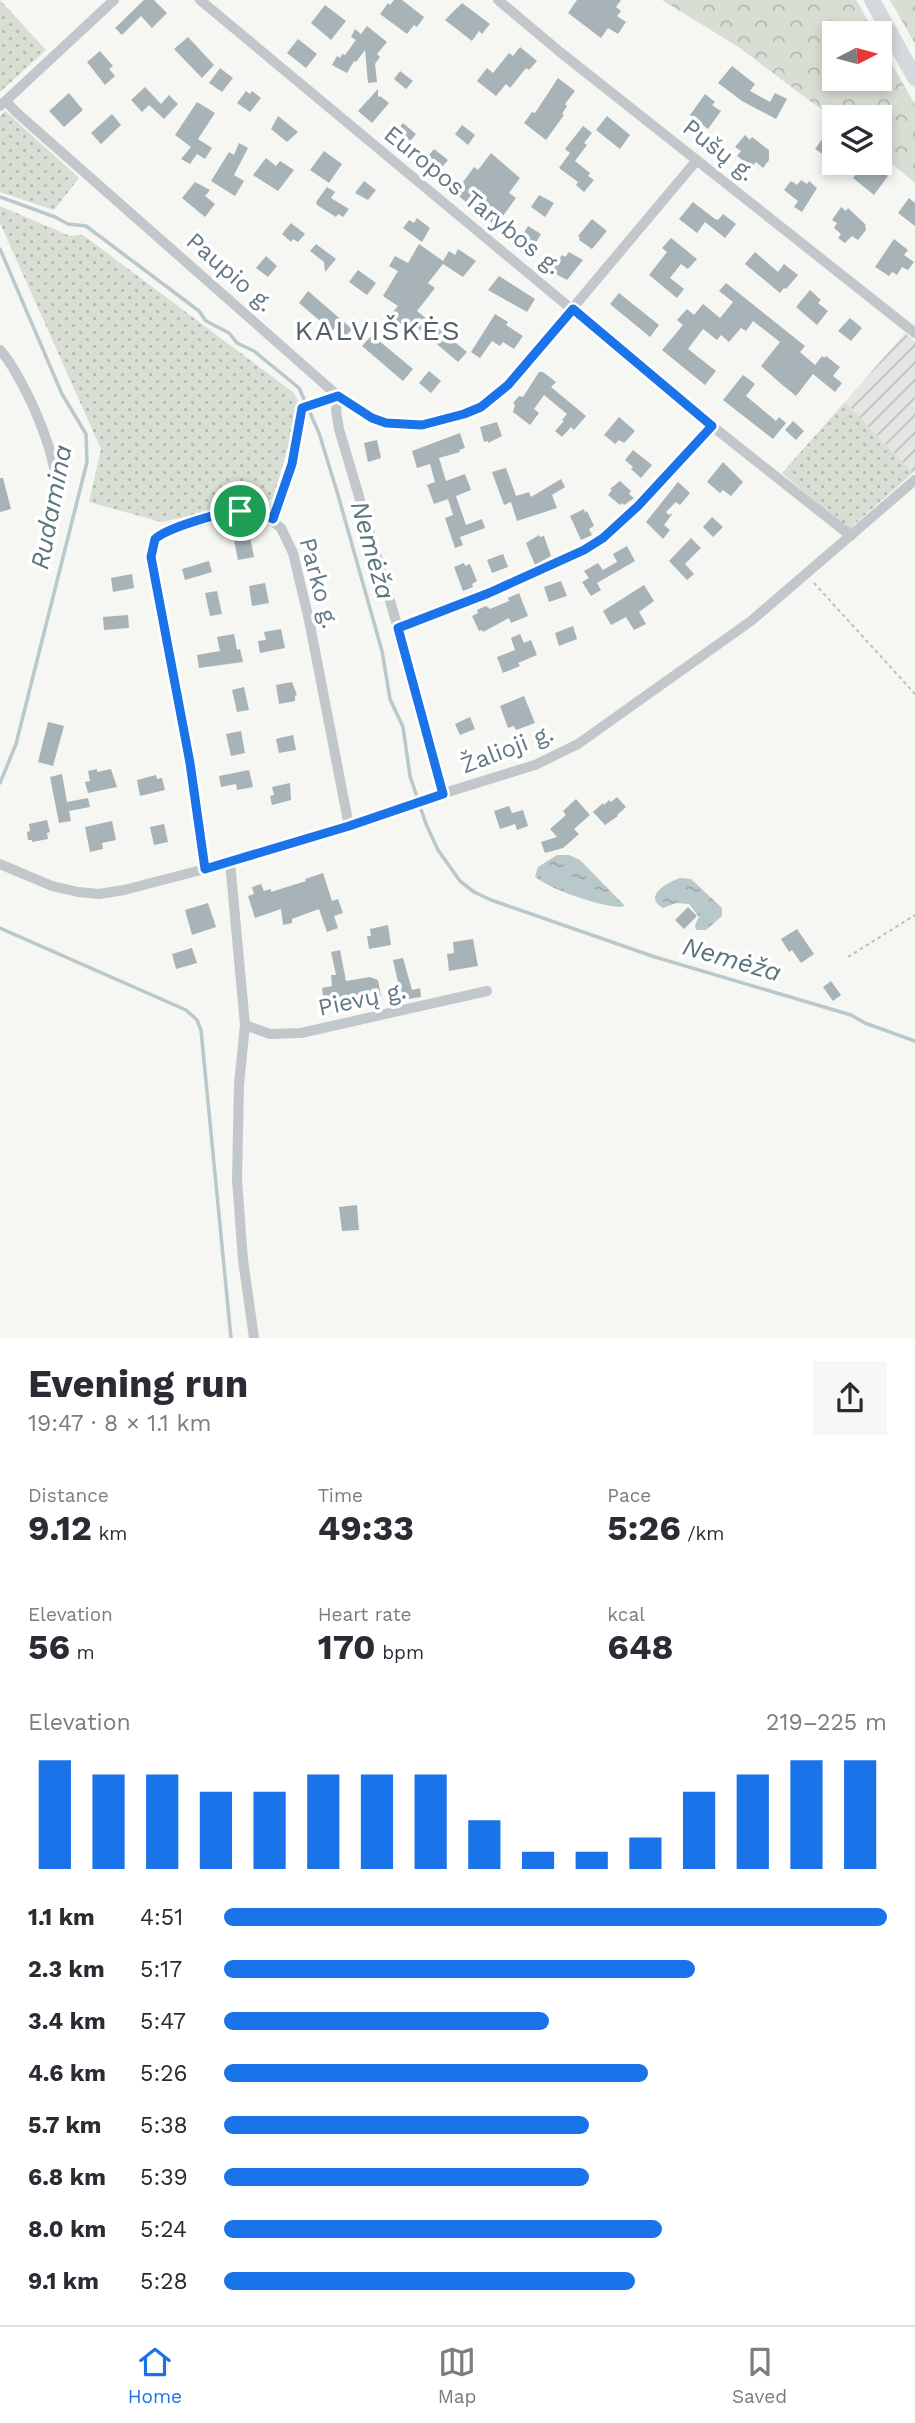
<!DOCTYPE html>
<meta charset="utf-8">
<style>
:root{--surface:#fff;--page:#f7f7f7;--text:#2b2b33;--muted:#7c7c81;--line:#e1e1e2;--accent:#1a73e8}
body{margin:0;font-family:"Work Sans",sans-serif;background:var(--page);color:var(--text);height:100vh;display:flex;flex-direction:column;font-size:26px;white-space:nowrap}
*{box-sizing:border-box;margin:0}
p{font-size:23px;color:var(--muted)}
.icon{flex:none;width:38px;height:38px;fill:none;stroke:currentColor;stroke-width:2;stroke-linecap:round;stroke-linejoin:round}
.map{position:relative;height:1338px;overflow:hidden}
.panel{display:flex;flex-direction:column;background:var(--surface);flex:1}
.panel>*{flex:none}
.needle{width:46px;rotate:84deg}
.fabs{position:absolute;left:822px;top:21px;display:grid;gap:14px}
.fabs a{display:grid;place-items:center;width:70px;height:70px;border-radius:0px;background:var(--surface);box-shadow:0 4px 10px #0003;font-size:35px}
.pin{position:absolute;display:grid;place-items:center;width:60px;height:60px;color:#fff;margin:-30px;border:4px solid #fff;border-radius:50%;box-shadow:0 2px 7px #0007}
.round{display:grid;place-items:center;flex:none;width:74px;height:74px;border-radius:0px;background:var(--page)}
.summary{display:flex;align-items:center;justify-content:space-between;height:119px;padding:0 28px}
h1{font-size:38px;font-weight:700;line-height:52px}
.figures{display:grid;grid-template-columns:repeat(3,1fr);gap:10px;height:119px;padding:7px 28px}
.figures div{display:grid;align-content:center}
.figures b{font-size:35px;font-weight:700}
.figures small{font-size:19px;font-weight:400}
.figures p{font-size:19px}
.chart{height:196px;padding:14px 28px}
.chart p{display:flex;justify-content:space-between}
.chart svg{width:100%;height:126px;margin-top:7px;stroke:var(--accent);stroke-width:6}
ul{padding:0 28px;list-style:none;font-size:23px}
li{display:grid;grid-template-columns:112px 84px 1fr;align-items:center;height:52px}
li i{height:18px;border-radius:9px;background:var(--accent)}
.tabs{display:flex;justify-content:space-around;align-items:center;height:98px;border-top:2px solid var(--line);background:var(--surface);font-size:19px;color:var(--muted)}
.tabs a{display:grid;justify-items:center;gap:4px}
.tabs .selected{color:var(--accent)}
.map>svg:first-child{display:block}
</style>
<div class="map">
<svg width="915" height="1338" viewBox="0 0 915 1338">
<defs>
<pattern id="industrial-furrows" width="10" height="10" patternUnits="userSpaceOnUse" patternTransform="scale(1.75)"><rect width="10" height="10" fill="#e4e6e4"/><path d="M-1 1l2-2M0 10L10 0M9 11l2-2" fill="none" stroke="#bcbfbe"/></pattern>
<pattern id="grass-dots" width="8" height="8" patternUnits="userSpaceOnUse" patternTransform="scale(1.75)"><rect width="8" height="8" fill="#d8ded3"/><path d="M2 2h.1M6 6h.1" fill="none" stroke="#b3b9b1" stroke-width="1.8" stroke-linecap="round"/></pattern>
<pattern id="forest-crowns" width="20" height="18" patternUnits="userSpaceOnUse" patternTransform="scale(1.75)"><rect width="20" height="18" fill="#d8ded3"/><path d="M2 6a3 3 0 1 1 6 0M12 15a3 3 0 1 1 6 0" fill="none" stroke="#b3b9b1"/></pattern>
<pattern id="water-ripples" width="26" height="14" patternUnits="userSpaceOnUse" patternTransform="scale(1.75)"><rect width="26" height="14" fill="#b9c8ca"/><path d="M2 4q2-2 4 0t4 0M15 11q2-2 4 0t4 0" fill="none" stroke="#9aa7aa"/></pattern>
</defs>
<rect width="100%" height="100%" fill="#f6f6f3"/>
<path fill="url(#industrial-furrows)" d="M905,333L915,342V471L913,473L845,402Z"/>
<path fill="url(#grass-dots)" d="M0,0L46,50L0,92Z
M5,111L79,178L54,210L0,192V116Z
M0,206L70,236L83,235L294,393L300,405L273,499L161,522L89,502L101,449L0,223Z
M845,402L913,473L848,530L782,473Z"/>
<path fill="url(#forest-crowns)" d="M662,0H856L875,33H835V79H880V43L915,105V183L880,154V117H835V120L740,48Z
M890,0H915V44Z"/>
<path fill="url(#water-ripples)" d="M557,855H569L580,860L625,906C611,911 545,888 535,876L538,867Z
M680,878L691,879L722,908V916L706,930H696L695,925L699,917L689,904L676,903L663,908C642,896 668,882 680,878Z"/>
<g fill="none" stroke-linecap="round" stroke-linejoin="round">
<path stroke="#b9c8ca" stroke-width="3.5" d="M0,197L55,217L68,224L86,226L199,311L206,321L229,333L237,343L254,351L299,388L319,433L338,495L382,651L390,699L403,727L410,776L426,824L438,850L460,881L474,892L491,900L655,957L851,1015L865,1023L915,1041
M0,249L62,394L86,434L87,462L16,744L0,783
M0,928L186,1010L197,1020L201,1030L231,1338"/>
</g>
<path fill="#a7b3b7" d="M144,0H154L167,13L152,28L141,16L122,35L115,28Z
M394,0H402L424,17L417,27L414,25L407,34L380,14L388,3L390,5Z
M577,0H621L616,7L621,11L617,16L626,22L618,34L608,28L601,38L568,13Z
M462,3L490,24L482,34L479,31L472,41L445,20Z
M325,5L346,21L331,40L311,23Z
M367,26L387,42L377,54L380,57L375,64L377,82L368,83L365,50L356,62L354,61L347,73L332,65L337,56L340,58L342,54L345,55L356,40L351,37L355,29L361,34Z
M188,37L214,65L202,78L174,49Z
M298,39L317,54L306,68L287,53Z
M520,47L537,61L529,70L526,68L510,88L506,84L496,96L477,81L487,68L493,73L509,53L513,56Z
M100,51L113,66L109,69L115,76L105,85L87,62Z
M732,66L755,84L750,91L770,102L775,93L787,99L776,119L742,101L718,83Z
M220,68L233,78L222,92L209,83Z
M400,71L413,81L406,89L394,79Z
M558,78L575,91L565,104L567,106L562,114L564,115L546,140L524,123L532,112L535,113Z
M145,87L161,104L169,95L178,104L164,119L149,105L142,112L131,100Z
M378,89V97L380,96L389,103L372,123L358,111Z
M246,91L250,94L252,91L261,98L250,112L237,103Z
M69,93L83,110L64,127L49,111Z
M705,94L715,102L712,105L721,111L708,129L690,115Z
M197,102L215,113L198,139L212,148L205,159L197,154L190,164L181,159L191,147L175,135Z
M112,114L121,125L101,144L91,133Z
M278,116L298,132L287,142L271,129Z
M607,116L630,135L620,149L596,130Z
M403,123L416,134L406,146L394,134Z
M462,125L475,135L468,145L455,134Z
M583,126L592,133L584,143L587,145L575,161L590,173L588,176L594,180L584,192L576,185L578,182L559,168L570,153L565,149Z
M745,135L750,140L752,137L769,150V160L763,168L756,162L749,170L743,165L745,162L737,156L741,151L735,147Z
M825,135L835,143V163L815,149Z
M239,143L248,148L234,175L244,181L235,196L211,181L229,152L234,155Z
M434,149L448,160L438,172L424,161Z
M324,151L342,164L329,183L310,170Z
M491,153L520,178L509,193L516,198L497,224L493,221L492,223L455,193L474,167L478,170Z
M266,158L276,166L280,161L294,170L278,191L253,175Z
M864,163H870L888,176L874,195L853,178Z
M801,180L807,184L809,181L817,188L802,212L794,207L798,201L784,190L791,181L797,185Z
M364,181L376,190L368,200L355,193Z
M195,182L210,190L205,196L215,204L205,217L182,198Z
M327,187L335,192L331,198L349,209L343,217L338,214L336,217L317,205L316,202Z
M539,195L554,203L545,217L531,207Z
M909,198L915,203V226L898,213Z
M693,202L715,219L718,220L723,214L736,224L725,238L705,222L697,233L679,219Z
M841,207L846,211L848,208L865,224L866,230L858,240L852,236L845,243L838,238L841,234L834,228L837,223L832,220Z
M417,218L430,228L422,242L403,228L409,220L414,223Z
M592,219L607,231L592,249L579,240L580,238L578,236Z
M291,223L305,234L298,242L293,239L291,242L282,234Z
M528,226L541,234L528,256L515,247Z
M671,238L697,259L688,269L681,264L670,278L684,289L677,298L649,275L667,252L662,248Z
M894,239L908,250L904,255L914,262L908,270L902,267L897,275L892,272L889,276L875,267Z
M316,244L336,259L325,272L324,262L310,251Z
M419,244L443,261L449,251L455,255L458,249L476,261L463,277L443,264L428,283L435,288L417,311L467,352L458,362L412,323L406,329L390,315L398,306L383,296L398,271L389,266L395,256L408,263Z
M569,252L583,260L567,280L552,272L555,269L553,268L562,255L565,257Z
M755,252L778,272L784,264L798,275L786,289L784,288L780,293L745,264Z
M266,256L277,266L268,277L256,268Z
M358,270L376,283L367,295L349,282Z
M499,276L535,299L527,312L488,290Z
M726,283L805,346L800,352L815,365L822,356L824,358L826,356L840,367L833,376L842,383L835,392L813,374L796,396L780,383L761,366L780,342L753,321L746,331L741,328L729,342L721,335L717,340L703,329L688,349L716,371L705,385L662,350L683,325L677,320L687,309L694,315L703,304L720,318L733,302L719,291Z
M810,290L821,300L818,303L828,311L817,325L796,307Z
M308,291L352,329L346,336L336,327L332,331L299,303Z
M619,293L659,325L650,337L610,304Z
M495,314L508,322L506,325L523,336L514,349L503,342L500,346L492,341L480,358L471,352Z
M850,318L862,328L851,341L838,331Z
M372,335L413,369L403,381L362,346Z
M429,371L441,381L431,393L419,383Z
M539,372H543L556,382L551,387L586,416L574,430L571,427L562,437L555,431L564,421L562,420L567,414L544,395L534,409L539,413L530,425L513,412L515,405L513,403L519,396L523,397Z
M743,375L755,384L746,396L776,421L779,417L786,423L773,439L723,400Z
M619,417L635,431L624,443L619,440L615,444L604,435Z
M793,421L804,431L796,440L785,430Z
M497,422L502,436L488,443V441L484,442L480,427Z
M460,433L465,448L459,450L460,452L439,458L446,481L465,474L471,490L456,496L466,525L482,519L485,528L460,537L463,545L455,548L445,518L453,515L448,499L434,504L427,485L435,482L430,464L417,468L412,451Z
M377,440L381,458L368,462L364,443Z
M633,450L652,465L641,478L631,469L633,467L625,460Z
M723,462L743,482L731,496L723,490L720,493L707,482Z
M506,468L516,496L529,492L531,497L561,479L565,487L552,495L557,508L517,521L511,502L504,505L492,472Z
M0,478H3L11,509L0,512Z
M620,481L631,491L629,494L634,498L624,505L622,503L620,505L608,495L612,490L610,489Z
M678,482L690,493L680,505L676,502L666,512L669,515L673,513L664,525L670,530L663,539L646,522Z
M584,509L585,513L587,511L594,526L589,529L592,535L581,540L570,516Z
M712,517L723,527L713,537L703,527Z
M539,535L540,537L544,536L551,556L535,565L526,543Z
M250,537L254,557L238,560L234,540Z
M691,538L701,548L685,564L694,574L687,580L669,561Z
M627,546L635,561L597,583L601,590L591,596L582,582L589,578L584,571L598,563L603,570L617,562L613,554Z
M503,554L508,567L492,573L487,560Z
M209,561L212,572L185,580L182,569Z
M464,563L465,566L470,564L477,581L472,584L473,587L463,591L454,567Z
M132,574L134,588L113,592L111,578Z
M561,581L567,596L549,602L544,587Z
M265,583L269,603L252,606L249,586Z
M644,585L654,601L639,612L646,624L634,630L626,617L611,625L603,611Z
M217,591L222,614L210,616L205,593Z
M519,593L528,616L511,623L509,618L483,632L482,630L479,631L472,616L478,613L477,610L486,606L490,609L509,601L508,598Z
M128,615L129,628L104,630L103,617Z
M573,626L577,639L559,646L555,633Z
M281,629L285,648L260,653L258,641L266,640L264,632Z
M234,634L237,650L240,649L243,662L199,668L197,655L220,651L217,637Z
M520,634L524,643L531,640L537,655L518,663L520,666L503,673L497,657L515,650L511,638Z
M292,682L297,695L295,696V701L279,704L276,685Z
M244,687L249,710L237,712L232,690Z
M524,696L535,723L516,730L514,726L508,728L500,706Z
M470,717L475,729L460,735L455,724Z
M48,722L64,726L53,766L38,762Z
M241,731L245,753L231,756L226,734Z
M293,735L296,750L279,753L276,739Z
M97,769V772L111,769L117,787L88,793L85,782L90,781L88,771Z
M249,770L253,787L237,790L236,784L221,787L219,776Z
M62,774L67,802L88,798L90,807L69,811L71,821L59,823L50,777Z
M156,775L157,779L162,778L165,790L140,796L137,780Z
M290,783L291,800L272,805L270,796L274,795L272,787Z
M617,797L626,807L617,815L618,816L605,825L593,812L603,803L604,805L609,800L611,802Z
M576,799L590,815L574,829L579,834L563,848L545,853L541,842L557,837L550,829L566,815L563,811Z
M509,806L512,813L523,810L528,826L517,830L515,824L500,829L494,811Z
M47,820L50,832L47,833L48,839L32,842V840H28L27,832L30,831L29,824Z
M112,821L116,840L102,843L103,849L90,852L85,827Z
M164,824L168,842L154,845L150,827Z
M323,873L332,901L338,899L343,913L334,916L338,928L327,932L319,909L292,919V923L283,925L281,909L255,918L248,896L254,894L252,887L261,884L264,891L271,889V892L306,881L305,879Z
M208,903L216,927L192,935L185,910Z
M688,907L697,916L684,929L675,920Z
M388,925L391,945L369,949L367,936H371L370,929Z
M797,929L814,954L801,963L792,950L789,952L781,939Z
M473,939L478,966L449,971L447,954L454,953L453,942Z
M192,948L197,963L176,969L172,954Z
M340,950L346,981L370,977L378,980L381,996L362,999L361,995L324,1002L322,988L332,986L331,975H336L331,952Z
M403,958L412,990L420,988L421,997L402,1000L393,960Z
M831,981L841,995L833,1001L823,987Z
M357,1205L359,1230L342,1231L339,1207Z"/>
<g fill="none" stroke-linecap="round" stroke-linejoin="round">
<path stroke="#bbbfc1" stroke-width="2" stroke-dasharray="3.5 3.5" stroke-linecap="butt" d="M276,509L292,464L302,408L327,400
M814,583L915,694
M848,957L915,915"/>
<path stroke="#c1c7ca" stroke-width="10" d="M200,0L712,426L851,536
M498,0L560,52L915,333
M6,101L16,112L338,396L372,418L386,423L403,425L439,422L481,407L508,385L697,160
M0,106L114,0
M0,350C22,373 76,486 49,513
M338,396L336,411L339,429L398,628L443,794
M398,628L489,593L569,558L603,538L637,506L712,426
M230,862L245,1025L239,1084L237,1180L243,1260L254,1338
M0,864L52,886L78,892L99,894L124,890L205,869L349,826L412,803L535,765L578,744L751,621L915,480
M205,869L190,763L151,557L155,539L170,530L240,511L264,514L281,528L293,553L309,620L349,826
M245,1025L270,1034L301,1033L487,991"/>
<path stroke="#d4d9dd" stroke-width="16" d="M872,0L915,78"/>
</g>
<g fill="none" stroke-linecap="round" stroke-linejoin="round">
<defs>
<path id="route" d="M573,309L712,426L638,506L603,538L584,550L489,593L398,628L443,794L349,826L205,869L190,763L151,557L155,539C167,528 223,511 241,511C253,510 263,513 273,519L292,464L302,408L338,396L372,418L386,423L422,425L464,414L481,407L508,385Z"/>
</defs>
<use href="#route" stroke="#fff" stroke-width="14"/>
<use href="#route" stroke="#1a73e8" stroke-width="9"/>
</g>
<g text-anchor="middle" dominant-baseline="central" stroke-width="7" stroke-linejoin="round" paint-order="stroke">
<g font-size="24" fill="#637a86" stroke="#fff">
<text transform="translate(719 150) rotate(38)">Pušų g.</text>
<text transform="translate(473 200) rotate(39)">Europos Tarybos g.</text>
<text transform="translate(230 272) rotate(41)">Paupio g.</text>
<text transform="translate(319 583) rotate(75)">Parko g.</text>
<text transform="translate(507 749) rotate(-21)">Žalioji g.</text>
<text transform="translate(362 999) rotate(-12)">Pievų g.</text>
</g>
<g font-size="26" font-style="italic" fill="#5a767b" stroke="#fff">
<text transform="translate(51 507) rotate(-79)">Rudamina</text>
<text transform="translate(373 550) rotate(74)">Nemėža</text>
<text transform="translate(732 959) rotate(16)">Nemėža</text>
</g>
<g font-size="28" letter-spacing="2" fill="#52626a" stroke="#fff">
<text x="378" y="330">KALVIŠKĖS</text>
</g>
</g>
</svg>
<div class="fabs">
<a><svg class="needle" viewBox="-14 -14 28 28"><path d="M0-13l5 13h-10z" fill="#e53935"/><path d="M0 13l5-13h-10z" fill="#7c7c81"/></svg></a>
<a><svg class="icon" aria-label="layers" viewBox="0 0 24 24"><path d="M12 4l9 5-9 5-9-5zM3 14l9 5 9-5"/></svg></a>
</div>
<div class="pin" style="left:240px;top:511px;background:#1e9e55"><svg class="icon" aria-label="arrive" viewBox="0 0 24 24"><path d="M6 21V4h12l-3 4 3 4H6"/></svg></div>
</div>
<section class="panel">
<div class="summary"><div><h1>Evening run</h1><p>19:47 · 8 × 1.1 km</p></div><a class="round"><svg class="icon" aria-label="share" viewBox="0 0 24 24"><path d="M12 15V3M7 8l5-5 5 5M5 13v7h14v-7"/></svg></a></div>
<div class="figures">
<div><p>Distance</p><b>9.12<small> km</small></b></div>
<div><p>Time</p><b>49:33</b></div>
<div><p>Pace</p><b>5:26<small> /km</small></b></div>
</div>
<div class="figures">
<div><p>Elevation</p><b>56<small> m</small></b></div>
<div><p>Heart rate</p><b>170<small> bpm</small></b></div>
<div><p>kcal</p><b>648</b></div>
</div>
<div class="chart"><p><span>Elevation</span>219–225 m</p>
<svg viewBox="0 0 160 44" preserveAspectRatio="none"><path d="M5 44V6M15 44V11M25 44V11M35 44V17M45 44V17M55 44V11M65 44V11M75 44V11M85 44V27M95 44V38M105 44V38M115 44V33M125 44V17M135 44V11M145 44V6M155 44V6"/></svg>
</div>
<ul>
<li><b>1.1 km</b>4:51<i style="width:100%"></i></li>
<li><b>2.3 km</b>5:17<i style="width:71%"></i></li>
<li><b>3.4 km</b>5:47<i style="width:49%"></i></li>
<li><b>4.6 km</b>5:26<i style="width:64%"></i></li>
<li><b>5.7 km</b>5:38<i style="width:55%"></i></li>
<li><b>6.8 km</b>5:39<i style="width:55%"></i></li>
<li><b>8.0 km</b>5:24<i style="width:66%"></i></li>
<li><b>9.1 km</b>5:28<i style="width:62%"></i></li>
</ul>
</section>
<nav class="tabs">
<a class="selected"><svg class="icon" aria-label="home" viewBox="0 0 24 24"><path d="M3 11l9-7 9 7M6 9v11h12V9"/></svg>Home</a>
<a><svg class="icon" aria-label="map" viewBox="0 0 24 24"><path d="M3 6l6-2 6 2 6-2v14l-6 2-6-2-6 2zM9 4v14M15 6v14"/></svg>Map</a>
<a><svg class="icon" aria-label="saved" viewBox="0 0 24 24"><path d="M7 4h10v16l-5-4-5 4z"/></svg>Saved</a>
</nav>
